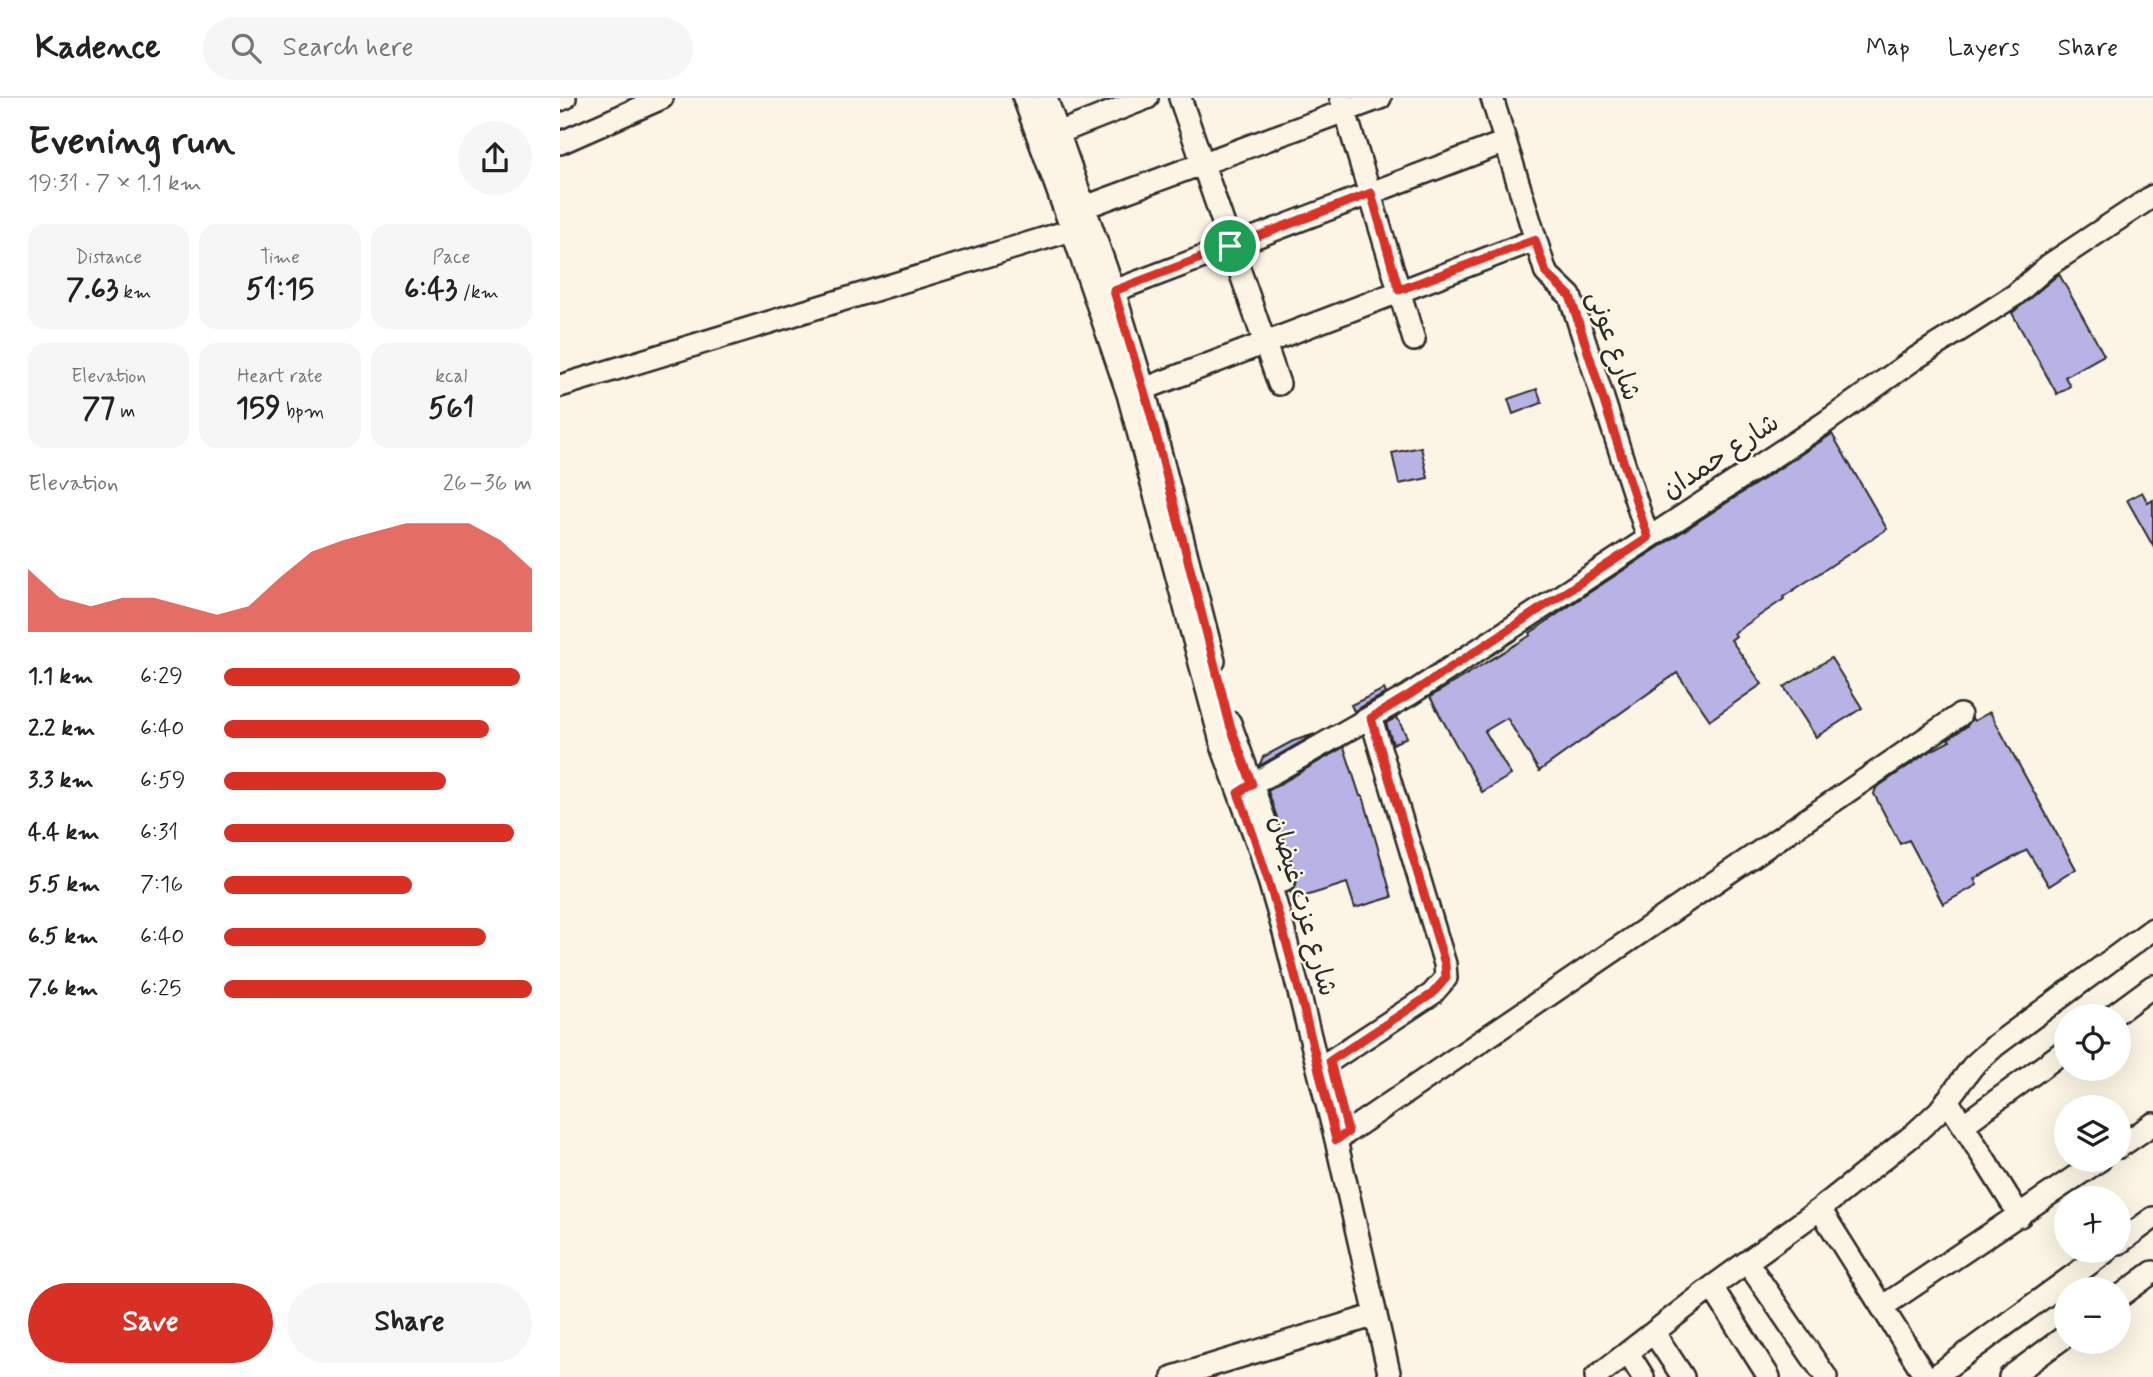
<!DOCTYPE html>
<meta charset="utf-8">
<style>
:root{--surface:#fff;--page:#f6f6f6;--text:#222;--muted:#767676;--line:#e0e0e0;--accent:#d93025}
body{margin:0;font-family:Mynerve,"Playpen Sans Arabic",sans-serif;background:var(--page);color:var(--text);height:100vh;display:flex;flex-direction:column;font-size:26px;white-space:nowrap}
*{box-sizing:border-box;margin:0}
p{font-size:23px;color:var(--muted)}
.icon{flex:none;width:38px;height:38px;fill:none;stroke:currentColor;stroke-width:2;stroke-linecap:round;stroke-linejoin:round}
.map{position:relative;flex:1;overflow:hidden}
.panel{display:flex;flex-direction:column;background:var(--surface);width:560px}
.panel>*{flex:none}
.fabs{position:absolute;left:1494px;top:906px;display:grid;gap:14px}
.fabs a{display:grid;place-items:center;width:77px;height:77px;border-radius:50%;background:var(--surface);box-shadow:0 7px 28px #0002;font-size:35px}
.pin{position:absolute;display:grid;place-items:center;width:60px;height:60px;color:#fff;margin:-30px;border:4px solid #fff;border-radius:50%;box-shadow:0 2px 7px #0007}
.round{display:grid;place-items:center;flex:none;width:74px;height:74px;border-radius:37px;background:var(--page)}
.overview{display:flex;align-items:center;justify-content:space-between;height:119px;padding:0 28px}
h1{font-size:38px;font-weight:700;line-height:52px}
.stats{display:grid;grid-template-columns:repeat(3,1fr);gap:10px;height:119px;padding:7px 28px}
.stats div{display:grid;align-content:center;border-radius:18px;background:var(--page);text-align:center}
.stats b{font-size:30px;font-weight:700}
.stats small{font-size:19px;font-weight:400}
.stats p{font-size:19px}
.chart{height:196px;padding:14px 28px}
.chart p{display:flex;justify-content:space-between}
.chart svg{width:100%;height:126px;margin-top:7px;fill:var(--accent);opacity:.7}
.button{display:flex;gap:14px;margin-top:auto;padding:14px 28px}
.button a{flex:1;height:80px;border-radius:42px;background:var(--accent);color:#fff;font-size:28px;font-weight:700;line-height:80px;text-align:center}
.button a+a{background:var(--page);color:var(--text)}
ul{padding:0 28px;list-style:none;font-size:23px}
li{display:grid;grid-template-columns:112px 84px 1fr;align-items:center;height:52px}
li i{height:18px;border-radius:9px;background:var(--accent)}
header{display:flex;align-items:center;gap:42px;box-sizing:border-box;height:98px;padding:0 35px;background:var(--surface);border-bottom:2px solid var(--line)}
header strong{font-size:33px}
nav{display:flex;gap:38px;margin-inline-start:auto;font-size:24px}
.search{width:490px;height:63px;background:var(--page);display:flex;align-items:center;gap:18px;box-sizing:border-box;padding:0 24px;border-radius:38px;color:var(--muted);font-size:26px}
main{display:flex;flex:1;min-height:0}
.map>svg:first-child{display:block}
</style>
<header>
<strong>Kadence</strong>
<div class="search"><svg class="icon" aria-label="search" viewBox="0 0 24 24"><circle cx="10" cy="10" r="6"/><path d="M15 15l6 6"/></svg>Search here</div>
<nav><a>Map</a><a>Layers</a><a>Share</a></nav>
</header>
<main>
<section class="panel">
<div class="overview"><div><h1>Evening run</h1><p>19:31 · 7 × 1.1 km</p></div><a class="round"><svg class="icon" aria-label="share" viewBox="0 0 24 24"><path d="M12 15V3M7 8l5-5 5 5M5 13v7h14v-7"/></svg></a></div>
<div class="stats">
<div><p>Distance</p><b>7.63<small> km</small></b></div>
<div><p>Time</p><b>51:15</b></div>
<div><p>Pace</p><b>6:43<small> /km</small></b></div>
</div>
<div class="stats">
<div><p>Elevation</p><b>77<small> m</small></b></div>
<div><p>Heart rate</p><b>159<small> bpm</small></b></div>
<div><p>kcal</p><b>561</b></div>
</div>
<div class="chart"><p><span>Elevation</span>26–36 m</p>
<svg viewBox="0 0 160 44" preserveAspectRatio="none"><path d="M0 44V22L10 32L20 35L30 32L40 32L50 35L60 38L70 35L80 25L90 16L100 12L110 9L120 6L130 6L140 6L150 12L160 22V44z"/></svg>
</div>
<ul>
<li><b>1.1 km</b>6:29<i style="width:96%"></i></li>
<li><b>2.2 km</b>6:40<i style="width:86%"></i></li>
<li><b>3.3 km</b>6:59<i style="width:72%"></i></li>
<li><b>4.4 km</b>6:31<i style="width:94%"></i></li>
<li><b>5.5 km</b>7:16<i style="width:61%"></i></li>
<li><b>6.5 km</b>6:40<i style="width:85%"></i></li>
<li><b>7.6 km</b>6:25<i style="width:100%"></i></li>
</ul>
<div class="button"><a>Save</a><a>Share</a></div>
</section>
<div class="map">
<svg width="1593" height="1279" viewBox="0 0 1593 1279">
<rect width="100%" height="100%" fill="#fcf5e5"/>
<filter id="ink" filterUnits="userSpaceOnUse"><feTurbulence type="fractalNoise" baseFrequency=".0143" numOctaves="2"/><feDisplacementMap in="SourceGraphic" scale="14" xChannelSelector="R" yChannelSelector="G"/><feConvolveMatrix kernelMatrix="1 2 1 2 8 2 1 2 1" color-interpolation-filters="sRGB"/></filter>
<g filter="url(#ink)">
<path fill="#b8b3e4" stroke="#2b2b2b" stroke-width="2" d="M1499,176L1544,257L1505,279L1510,288L1497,296L1452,215Z
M977,291L982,305L953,316L948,301Z
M1272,336L1327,431L1223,499L1224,501L1174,535L1176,538L1171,542L1202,586L1150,622L1117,575L979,673L947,620L925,633L951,677L922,694L870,599L971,537L970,535L1021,500Z
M861,349L868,380L839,386L832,355Z
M1582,394L1588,405L1593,402V448L1567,402Z
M1271,560L1302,610L1256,639L1224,589Z
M824,591L826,595L794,613L791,607Z
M1430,614L1516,771L1489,788L1467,752L1414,781L1417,787L1383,806L1349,742L1340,746L1314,696L1316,690L1367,655L1390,643L1388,641L1407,628L1412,620L1414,623Z
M837,619L847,639L833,646L826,625Z
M755,636L699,668L703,659L733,643Z
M784,649L800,698H803L832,799L795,810L787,785L733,802L731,794L736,787L737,779L708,693Z"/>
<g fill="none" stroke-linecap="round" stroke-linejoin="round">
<defs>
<path id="minor" d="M464,0L512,132L568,296L663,651L701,755L724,834L776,1042L830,1279
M486,0L554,193L584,291L654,563
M620,0L719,286
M781,0L854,242
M932,0L986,175L1010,198L1088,440
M0,2L5,0
M498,35L587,0
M0,45L102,0
M525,109L820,0
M554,193L945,44
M0,288L512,132
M584,291L975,142
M670,625L715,751L724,783
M683,692L849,597L1263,326L1356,260L1455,197L1489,167L1593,98
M1551,919L1593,888
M770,963L872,896L886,880L885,866L811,620
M1387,1002L1403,1027L1507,951
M1403,1027L1460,1118
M776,1042L1400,617
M1559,1049L1593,1026
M1260,1111L1366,1279
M1559,1145L1593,1120
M1187,1164L1266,1279
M1152,1189L1209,1279
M1559,1199L1593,1174
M1322,1209L1540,1062
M1094,1235L1123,1279
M1068,1255L1083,1279
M613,1279L816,1217
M1036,1279L1152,1189L1260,1111L1353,1037L1379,1013L1413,968L1436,947L1593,831
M1374,1279L1547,1153
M1450,1279L1507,1237"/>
</defs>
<use href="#minor" stroke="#2b2b2b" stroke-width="26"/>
<use href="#minor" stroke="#fcf5e5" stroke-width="21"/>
</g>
</g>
<g fill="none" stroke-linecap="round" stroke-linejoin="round" filter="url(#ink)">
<defs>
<path id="route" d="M811,95L839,192L975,142L986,175L1010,198L1088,440L849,597L811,620L885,866L886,880L872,896L770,963L788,1034L776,1042C747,925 721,807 678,695L692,686L670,627L590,313L554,193Z"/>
</defs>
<use href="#route" stroke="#fff" stroke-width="14"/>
<use href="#route" stroke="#d93025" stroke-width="9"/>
</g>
<g text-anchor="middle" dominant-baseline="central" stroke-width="5" stroke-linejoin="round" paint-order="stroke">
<g font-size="26" fill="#2b2b2b" stroke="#fcf5e5">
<text transform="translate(1053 248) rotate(71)">شارع عونى</text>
<text transform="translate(1161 359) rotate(-33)">شارع حمدان</text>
<text transform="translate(742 808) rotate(74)">شارع عزت غيضان</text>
</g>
</g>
</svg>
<div class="fabs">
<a><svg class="icon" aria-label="locate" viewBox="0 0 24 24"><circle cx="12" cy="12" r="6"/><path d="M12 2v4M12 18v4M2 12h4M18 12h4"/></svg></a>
<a><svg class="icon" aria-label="layers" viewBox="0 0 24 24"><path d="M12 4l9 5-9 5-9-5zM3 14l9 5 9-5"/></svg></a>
<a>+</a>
<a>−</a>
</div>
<div class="pin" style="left:670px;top:148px;background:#1e9e55"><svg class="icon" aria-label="arrive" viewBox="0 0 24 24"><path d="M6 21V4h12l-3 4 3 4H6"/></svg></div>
</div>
</main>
